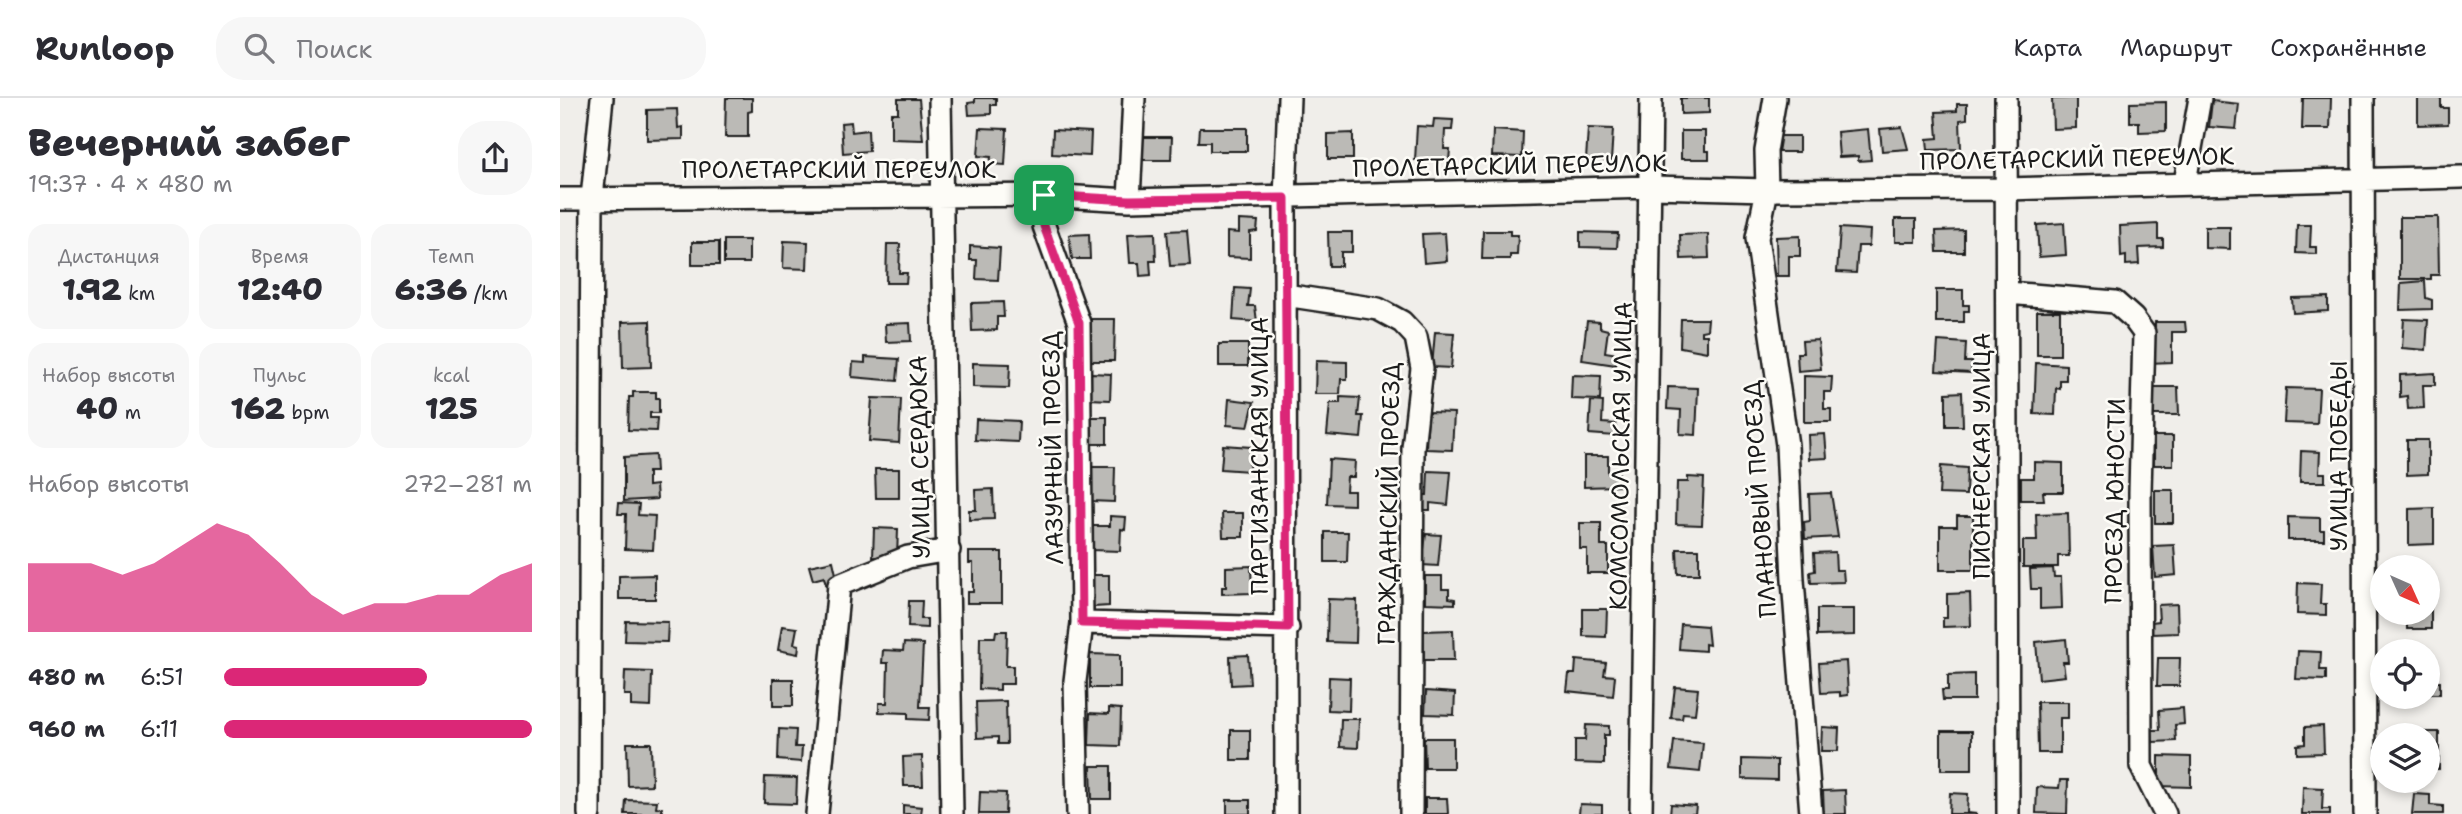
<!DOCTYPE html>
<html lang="ru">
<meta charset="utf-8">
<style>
:root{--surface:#fff;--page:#f7f7f7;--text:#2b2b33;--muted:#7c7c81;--line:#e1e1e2;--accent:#db2777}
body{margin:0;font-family:"Shantell Sans",sans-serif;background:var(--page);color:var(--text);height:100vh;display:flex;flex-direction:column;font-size:26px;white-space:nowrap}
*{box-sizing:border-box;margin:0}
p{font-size:23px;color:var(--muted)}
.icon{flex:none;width:38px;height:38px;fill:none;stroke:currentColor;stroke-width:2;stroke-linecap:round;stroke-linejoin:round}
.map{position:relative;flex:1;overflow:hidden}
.drawer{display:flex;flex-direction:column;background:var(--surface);width:560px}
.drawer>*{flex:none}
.needle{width:46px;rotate:135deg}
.fabs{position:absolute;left:1810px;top:457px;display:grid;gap:14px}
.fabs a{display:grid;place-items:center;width:70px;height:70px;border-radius:50%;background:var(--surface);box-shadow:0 4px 10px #0003;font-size:35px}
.pin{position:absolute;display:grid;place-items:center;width:60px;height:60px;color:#fff;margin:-30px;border-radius:14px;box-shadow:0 4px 10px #0006}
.round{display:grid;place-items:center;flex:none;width:74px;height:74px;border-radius:28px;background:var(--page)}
.summary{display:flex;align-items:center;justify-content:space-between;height:119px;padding:0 28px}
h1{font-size:38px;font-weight:800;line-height:52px}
.stats{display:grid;grid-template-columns:repeat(3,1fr);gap:10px;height:119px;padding:7px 28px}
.stats div{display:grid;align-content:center;border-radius:18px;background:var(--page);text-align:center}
.stats b{font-size:30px;font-weight:800}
.stats small{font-size:19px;font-weight:400}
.stats p{font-size:19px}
.chart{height:196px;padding:14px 28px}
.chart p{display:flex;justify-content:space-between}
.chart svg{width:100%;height:126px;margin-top:7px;fill:var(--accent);opacity:.7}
ul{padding:0 28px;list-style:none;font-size:23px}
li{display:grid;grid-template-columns:112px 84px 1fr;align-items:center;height:52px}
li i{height:18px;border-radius:9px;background:var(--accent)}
header{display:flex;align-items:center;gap:42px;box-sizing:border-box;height:98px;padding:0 35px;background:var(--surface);border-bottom:2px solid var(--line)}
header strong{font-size:33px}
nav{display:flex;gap:38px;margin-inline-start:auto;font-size:24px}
.search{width:490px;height:63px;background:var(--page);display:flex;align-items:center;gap:18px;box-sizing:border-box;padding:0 24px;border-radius:28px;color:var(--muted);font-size:26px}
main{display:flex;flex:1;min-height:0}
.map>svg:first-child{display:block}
</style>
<header>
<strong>Runloop</strong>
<div class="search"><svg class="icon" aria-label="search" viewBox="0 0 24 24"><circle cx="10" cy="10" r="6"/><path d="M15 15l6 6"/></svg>Поиск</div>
<nav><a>Карта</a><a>Маршрут</a><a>Сохранённые</a></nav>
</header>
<main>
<section class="drawer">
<div class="summary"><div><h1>Вечерний забег</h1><p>19:37 · 4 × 480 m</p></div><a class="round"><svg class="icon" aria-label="share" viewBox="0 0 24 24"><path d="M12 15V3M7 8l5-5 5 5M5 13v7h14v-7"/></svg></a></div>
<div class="stats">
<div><p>Дистанция</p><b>1.92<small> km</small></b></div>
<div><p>Время</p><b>12:40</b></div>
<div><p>Темп</p><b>6:36<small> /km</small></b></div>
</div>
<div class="stats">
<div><p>Набор высоты</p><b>40<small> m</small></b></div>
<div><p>Пульс</p><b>162<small> bpm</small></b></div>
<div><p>kcal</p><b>125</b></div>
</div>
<div class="chart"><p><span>Набор высоты</span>272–281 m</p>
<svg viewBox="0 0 160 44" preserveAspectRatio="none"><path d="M0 44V20L10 20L20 20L30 24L40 20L50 13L60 6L70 10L80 20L90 31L100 38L110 34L120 34L130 31L140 31L150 24L160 20V44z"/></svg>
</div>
<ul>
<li><b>480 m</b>6:51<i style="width:66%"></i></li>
<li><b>960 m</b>6:11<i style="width:100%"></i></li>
</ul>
</section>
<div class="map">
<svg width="1902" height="716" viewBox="0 0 1902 716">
<rect width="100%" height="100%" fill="#f0eeea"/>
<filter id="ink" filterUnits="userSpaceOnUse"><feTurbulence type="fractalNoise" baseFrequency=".0143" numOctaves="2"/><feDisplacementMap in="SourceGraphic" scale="14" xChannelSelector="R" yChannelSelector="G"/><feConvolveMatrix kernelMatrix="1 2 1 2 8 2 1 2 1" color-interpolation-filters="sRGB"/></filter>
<g filter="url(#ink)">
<path fill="#bbbab6" stroke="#1c1c1c" stroke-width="2" d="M166,0H192V13L188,14V39H165Z
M415,0H436V7H431V16L409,17L408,5L415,4Z
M1121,0H1149V15L1121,16Z
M1516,0V30L1493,31L1492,1Z
M1743,0H1771L1770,31H1742Z
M1858,0H1881V10H1888V26L1858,27Z
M338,1H359L363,42L331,41V15H338Z
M1652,3L1679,6L1676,31L1649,29Z
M1606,4V33L1579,34V24H1570V5Z
M1397,6H1407V21L1400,22L1401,51L1368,52L1367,41L1378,40L1376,14L1397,13Z
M117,11L118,30L123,29V41L87,42V12Z
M874,21L893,22L892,32H885L884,51H890L889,63L855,62L857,28L873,29Z
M291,24L292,34L308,32L309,53L283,55L281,25Z
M1342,29L1348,51L1322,53L1320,31Z
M420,30L447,31L445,67L430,66L431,59L418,58Z
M640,30H687V53H650V44H639Z
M1028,30L1053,31L1051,63L1026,62Z
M1308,31L1311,62L1298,63V58L1279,59L1277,34Z
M493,32L531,34L530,58L492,56Z
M933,32L963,34L962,59L932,58Z
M1121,33H1145V53H1149V61H1121Z
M793,35V61H768V36Z
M1218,38H1239V54H1218Z
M581,39H612L611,62H581Z
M1840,119H1878L1879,177H1871V181H1840Z
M1335,121H1356V144H1335Z
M679,122L698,123L697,133L690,134V160L667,159V134L679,135Z
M1504,125L1506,157L1479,159L1477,127Z
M1598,126V141H1603V149L1578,150L1579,166L1566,167V158L1561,159L1560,128Z
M1737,127H1751L1750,149H1756V156L1736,155Z
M1645,129H1670V151L1645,150Z
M1280,130L1310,132L1309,148H1298L1296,175L1277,174Z
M627,132L630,167L610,168L607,133Z
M1404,132V154H1377L1376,133Z
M923,133H950V137H958L957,157H950V161H922Z
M768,134H792V154H781V168H769Z
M1020,134L1058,135L1057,150L1020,149Z
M595,135L596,163H590L591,177L580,178L579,165H570L568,136Z
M885,135L887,163L864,165L862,136Z
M529,136L530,161H512L509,137Z
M1148,136L1149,160L1121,161L1120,137Z
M1240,138V158H1229V178H1217L1216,139Z
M164,142H189V165H164Z
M224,143L248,144L247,171L223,170Z
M132,144H159V167H132Z
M327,146H340L339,175H347L346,185H326Z
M410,148L440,150L438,182L416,181L417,162H410Z
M1865,183L1866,200L1872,202V211L1840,212L1841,185Z
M675,190L690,191L688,208H695L697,224L673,222Z
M1376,192H1403V207H1409V213H1404V224H1376Z
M1768,199V213L1733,215L1732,200Z
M443,204L444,219H437V232L412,233L411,205Z
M1477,213H1500V257H1477Z
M531,221H555L554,263H530Z
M1121,221H1148L1147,232L1141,233V237H1147V254L1120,249Z
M1844,221L1868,222L1866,252L1842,250Z
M90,223L91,269L63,270L62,224Z
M1027,223L1040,224V230L1048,232L1045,254L1058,256L1056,267L1022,262Z
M1595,224H1625L1626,234H1612V264L1588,265V244H1595Z
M350,225L351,243L326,244L325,226Z
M875,234L894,235L891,270L872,269Z
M1258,242L1261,271L1238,273L1237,255H1243L1242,243Z
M1378,243L1406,245L1405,264H1412L1411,275L1376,273Z
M659,246H688V268H659Z
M305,259L339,261L337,283L292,279L293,264L305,265Z
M756,263L787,264V281H781L780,296H755Z
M413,265L450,266L449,290L413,289Z
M1476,265L1506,267V282H1500V291L1496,290L1495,317L1474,316Z
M531,275L551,276L550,302L530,301Z
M1875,275V287H1863L1864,310L1848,311L1847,298L1840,299V277Z
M1012,277L1041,278L1040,302L1011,301Z
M1244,278L1272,279L1271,294H1264V311H1271V324H1244Z
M1108,289L1138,290L1136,337L1120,336L1121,312L1107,311Z
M1593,289H1618L1619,317H1594Z
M1726,290L1759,291L1757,326L1724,325Z
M73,294H96V300H99V315H90V320H97L96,333L68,332L69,299H73Z
M1402,294L1403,328H1386V295Z
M780,299L800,300L798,318H803L801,340L767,337L770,305H780Z
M312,300L341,301L339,345L309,343Z
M669,301L694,304L688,329L667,327Z
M1031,303L1043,304L1042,325L1056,326L1055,338L1029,336Z
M868,314L894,315L892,352L866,351Z
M529,319H547V346H530Z
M416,321L459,323L458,344L415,342Z
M1265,336L1267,360L1249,361L1248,337Z
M1594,338H1613V367H1594Z
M1847,342H1868V376L1847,377Z
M663,347L691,349L689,373L661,371Z
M1741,353L1760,354L1759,375H1765V384H1740Z
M95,357L96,374H88V388L96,387L97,401L64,403V359Z
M1024,358H1048V375H1059V388L1024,389Z
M769,361L795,363L794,379H787L786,393H794V407L767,406Z
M1474,364L1503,365V394H1483L1484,402H1461V380H1474Z
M1381,368L1407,370L1406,397L1379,396Z
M531,369H555L554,404L530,403Z
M315,371H339V400H316Z
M868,373L891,374L888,407L870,405V412H861L862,397H867Z
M1128,379L1144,380L1142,427L1116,426L1117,384H1128Z
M433,391L434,421L409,422V412H416L415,392Z
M1595,392H1613V425H1595Z
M1271,395L1278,439L1245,441L1244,424L1250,423L1249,396Z
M59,405L79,406L78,417L95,418L93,452L65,451L66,416H58Z
M1874,410V446L1849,447V411Z
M662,415H683V439H663Z
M1508,415L1509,458H1498V469H1463V443H1477L1476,416Z
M550,418L566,419L565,432L561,431L560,453L531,452L532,428H550Z
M1397,418H1413V472H1380V428H1397Z
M1728,419L1760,420V432H1764V442H1728Z
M1020,425H1041V448H1048V475H1027V451H1020Z
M314,430L338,431L337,460L313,459Z
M765,434H788L787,464H765Z
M866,436L881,437L878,468L862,467Z
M1614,447L1616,477L1595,479L1593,448Z
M1117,451H1139V476H1118Z
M409,454H442V505H407V494H413V465H409Z
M1275,454L1276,472H1283L1284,484L1251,485L1250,474L1255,473L1254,455Z
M273,463L278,485L266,488L264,479L253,482L249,468Z
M691,468L692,495L662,496V489H666V469Z
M1493,470L1494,479H1501L1502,510L1480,511V491H1471L1470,471Z
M95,477V501H59V478Z
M533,477H549V508L534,509V515H529Z
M865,478H882V491H889V500L895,501V506L865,505Z
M1738,485L1761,486L1760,506H1766V517L1737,516Z
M1867,485H1871V531H1847V514H1867Z
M1410,495L1411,528L1383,529V520H1387V496Z
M768,501L797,502L796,545L767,544Z
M349,503H362L361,521H367V530L348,529Z
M1617,506L1618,535L1592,536L1591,524L1599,523L1598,507Z
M1023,511H1047L1046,539L1023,538Z
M1257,511H1294V537L1257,538Z
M66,523L108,524L107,544L65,543Z
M1121,526L1147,528L1149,547L1145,546V553L1119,551Z
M222,528L237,530L234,546L239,547L238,556L218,552Z
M893,532L894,562H864V533Z
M436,533H447L446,568H453V586H440V592L419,591L420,539H435Z
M1506,541L1508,564H1503L1505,578L1479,581L1476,544Z
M344,545L363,546L360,609H370L369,622L348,621V615L319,614V605H327L328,565H322L323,552L343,553Z
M1738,553L1761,554L1760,572H1766V582L1736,581Z
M530,556L560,557V590H530Z
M688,557L690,586L671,587L670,558Z
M1867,558H1873L1872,584H1880V596H1867Z
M1598,560H1620L1619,588H1597Z
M1016,562L1046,565L1044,577L1055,578L1053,598L1007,593L1009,576H1015Z
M1286,563L1288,597L1280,598V594L1261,595L1259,565Z
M65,573L92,574L91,609L71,608V597H64Z
M1414,576V602H1383L1382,592H1388V577Z
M769,579L790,580L789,613L768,612Z
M213,581H233V608H213Z
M1115,589L1138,591L1135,616L1123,615L1122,621L1111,620Z
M866,593L895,595L894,617L865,616Z
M446,603L447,646H438V639L417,640L416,604Z
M1477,604H1508V620H1500V655H1478Z
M549,610L561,611L560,648L529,647L530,615L549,616Z
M1623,610L1624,626L1615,627L1616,643L1593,644L1592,632H1600L1599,612Z
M781,621H799L798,650L780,649Z
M1026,627L1049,628V637H1044V666L1015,665V642H1025Z
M1763,628L1764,655L1737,656V647L1745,646V629Z
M1262,629L1279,630L1278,653H1261Z
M219,631L236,632L235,649H242L241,664L218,662Z
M671,632H690V662H671Z
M1381,633H1412V672H1381Z
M1852,634H1879V671H1867V637H1852Z
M864,640H893V670H865Z
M1114,643L1143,645L1140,674L1111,671Z
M67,645H91L92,687L68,688Z
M362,658L363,688H344L343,659Z
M1599,658L1631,659V689L1599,688Z
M1182,661L1217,662V682L1182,681Z
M531,668H551V701H532Z
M205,679L237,680L236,706L204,705Z
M1500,682H1508L1507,716L1476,715L1477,689L1499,690Z
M1743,689L1763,690L1762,711H1770V716H1742Z
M1285,692L1286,716H1264L1263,693Z
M420,694L446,695L445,716H419Z
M1390,695L1408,696L1407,715L1417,716H1389Z
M1854,696L1870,697V707L1883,708V716H1852Z
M865,700H887L888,716H865Z
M66,702L97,703L96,709L102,710V716H65Z
M667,702H690V716H667Z
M1020,706L1042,707V716H1019Z
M1111,706L1136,708L1135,716H1110Z
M343,707L362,709L361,716H343Z"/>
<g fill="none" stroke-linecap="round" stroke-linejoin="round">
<defs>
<path id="minor" d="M380,0L392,716
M1215,0L1206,53L1207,92L1197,140L1227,347L1233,482L1251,716
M1446,0L1448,716
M1803,0L1805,716
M1625,84L1640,0
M484,97V128L519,225L522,525L515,583L518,716
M0,101L484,97L569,102L1092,89L1207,92L1447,91L1902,79
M569,102L574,0
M1448,195L1555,204L1573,220L1584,235L1580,394L1581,668L1605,716
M725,197L818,211L842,224L856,239L862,270L853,350L851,716
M522,525L728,530
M29,716L32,100L42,0
M257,716L279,487L348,459L389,452
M726,716L725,100L729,0
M1081,716L1091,0"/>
</defs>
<use href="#minor" stroke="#1c1c1c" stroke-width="26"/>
<use href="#minor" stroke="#fdfcf7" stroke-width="21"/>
</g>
</g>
<g fill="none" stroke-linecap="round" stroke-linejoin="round" filter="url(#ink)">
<defs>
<path id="route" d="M484,97L569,102L725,100L728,530L522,525L519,225L484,128Z"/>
</defs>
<use href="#route" stroke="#fff" stroke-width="14"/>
<use href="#route" stroke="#db2777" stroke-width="9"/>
</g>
<g text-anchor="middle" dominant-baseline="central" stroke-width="5" stroke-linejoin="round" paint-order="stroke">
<g font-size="24" fill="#1c1c1c" stroke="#fdfcf7">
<text transform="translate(1517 61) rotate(-1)">ПРОЛЕТАРСКИЙ ПЕРЕУЛОК</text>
<text transform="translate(950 68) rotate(-1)">ПРОЛЕТАРСКИЙ ПЕРЕУЛОК</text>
<text x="279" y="72">ПРОЛЕТАРСКИЙ ПЕРЕУЛОК</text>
<text transform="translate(493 350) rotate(-91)">ЛАЗУРНЫЙ ПРОЕЗД</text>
<text transform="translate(700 358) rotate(-90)">ПАРТИЗАНСКАЯ УЛИЦА</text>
<text transform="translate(1061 358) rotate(-89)">КОМСОМОЛЬСКАЯ УЛИЦА</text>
<text transform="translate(1422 358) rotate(-90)">ПИОНЕРСКАЯ УЛИЦА</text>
<text transform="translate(1779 358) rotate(-90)">УЛИЦА ПОБЕДЫ</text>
<text transform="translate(360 359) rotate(-91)">УЛИЦА СЕРДЮКА</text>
<text transform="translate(1200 401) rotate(-94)">ПЛАНОВЫЙ ПРОЕЗД</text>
<text transform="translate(1555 403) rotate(-89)">ПРОЕЗД ЮНОСТИ</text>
<text transform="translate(829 406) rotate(-89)">ГРАЖДАНСКИЙ ПРОЕЗД</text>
</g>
</g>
</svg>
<div class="fabs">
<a><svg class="needle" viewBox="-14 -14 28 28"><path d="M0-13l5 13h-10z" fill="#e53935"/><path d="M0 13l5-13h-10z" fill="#7c7c81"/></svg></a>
<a><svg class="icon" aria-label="locate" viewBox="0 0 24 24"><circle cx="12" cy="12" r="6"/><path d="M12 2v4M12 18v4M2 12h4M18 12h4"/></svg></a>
<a><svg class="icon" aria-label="layers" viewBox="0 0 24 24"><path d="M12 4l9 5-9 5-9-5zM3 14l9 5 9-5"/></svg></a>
</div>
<div class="pin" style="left:484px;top:97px;background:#1e9e55"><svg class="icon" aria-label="arrive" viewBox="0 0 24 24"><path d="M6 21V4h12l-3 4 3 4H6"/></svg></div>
</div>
</main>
